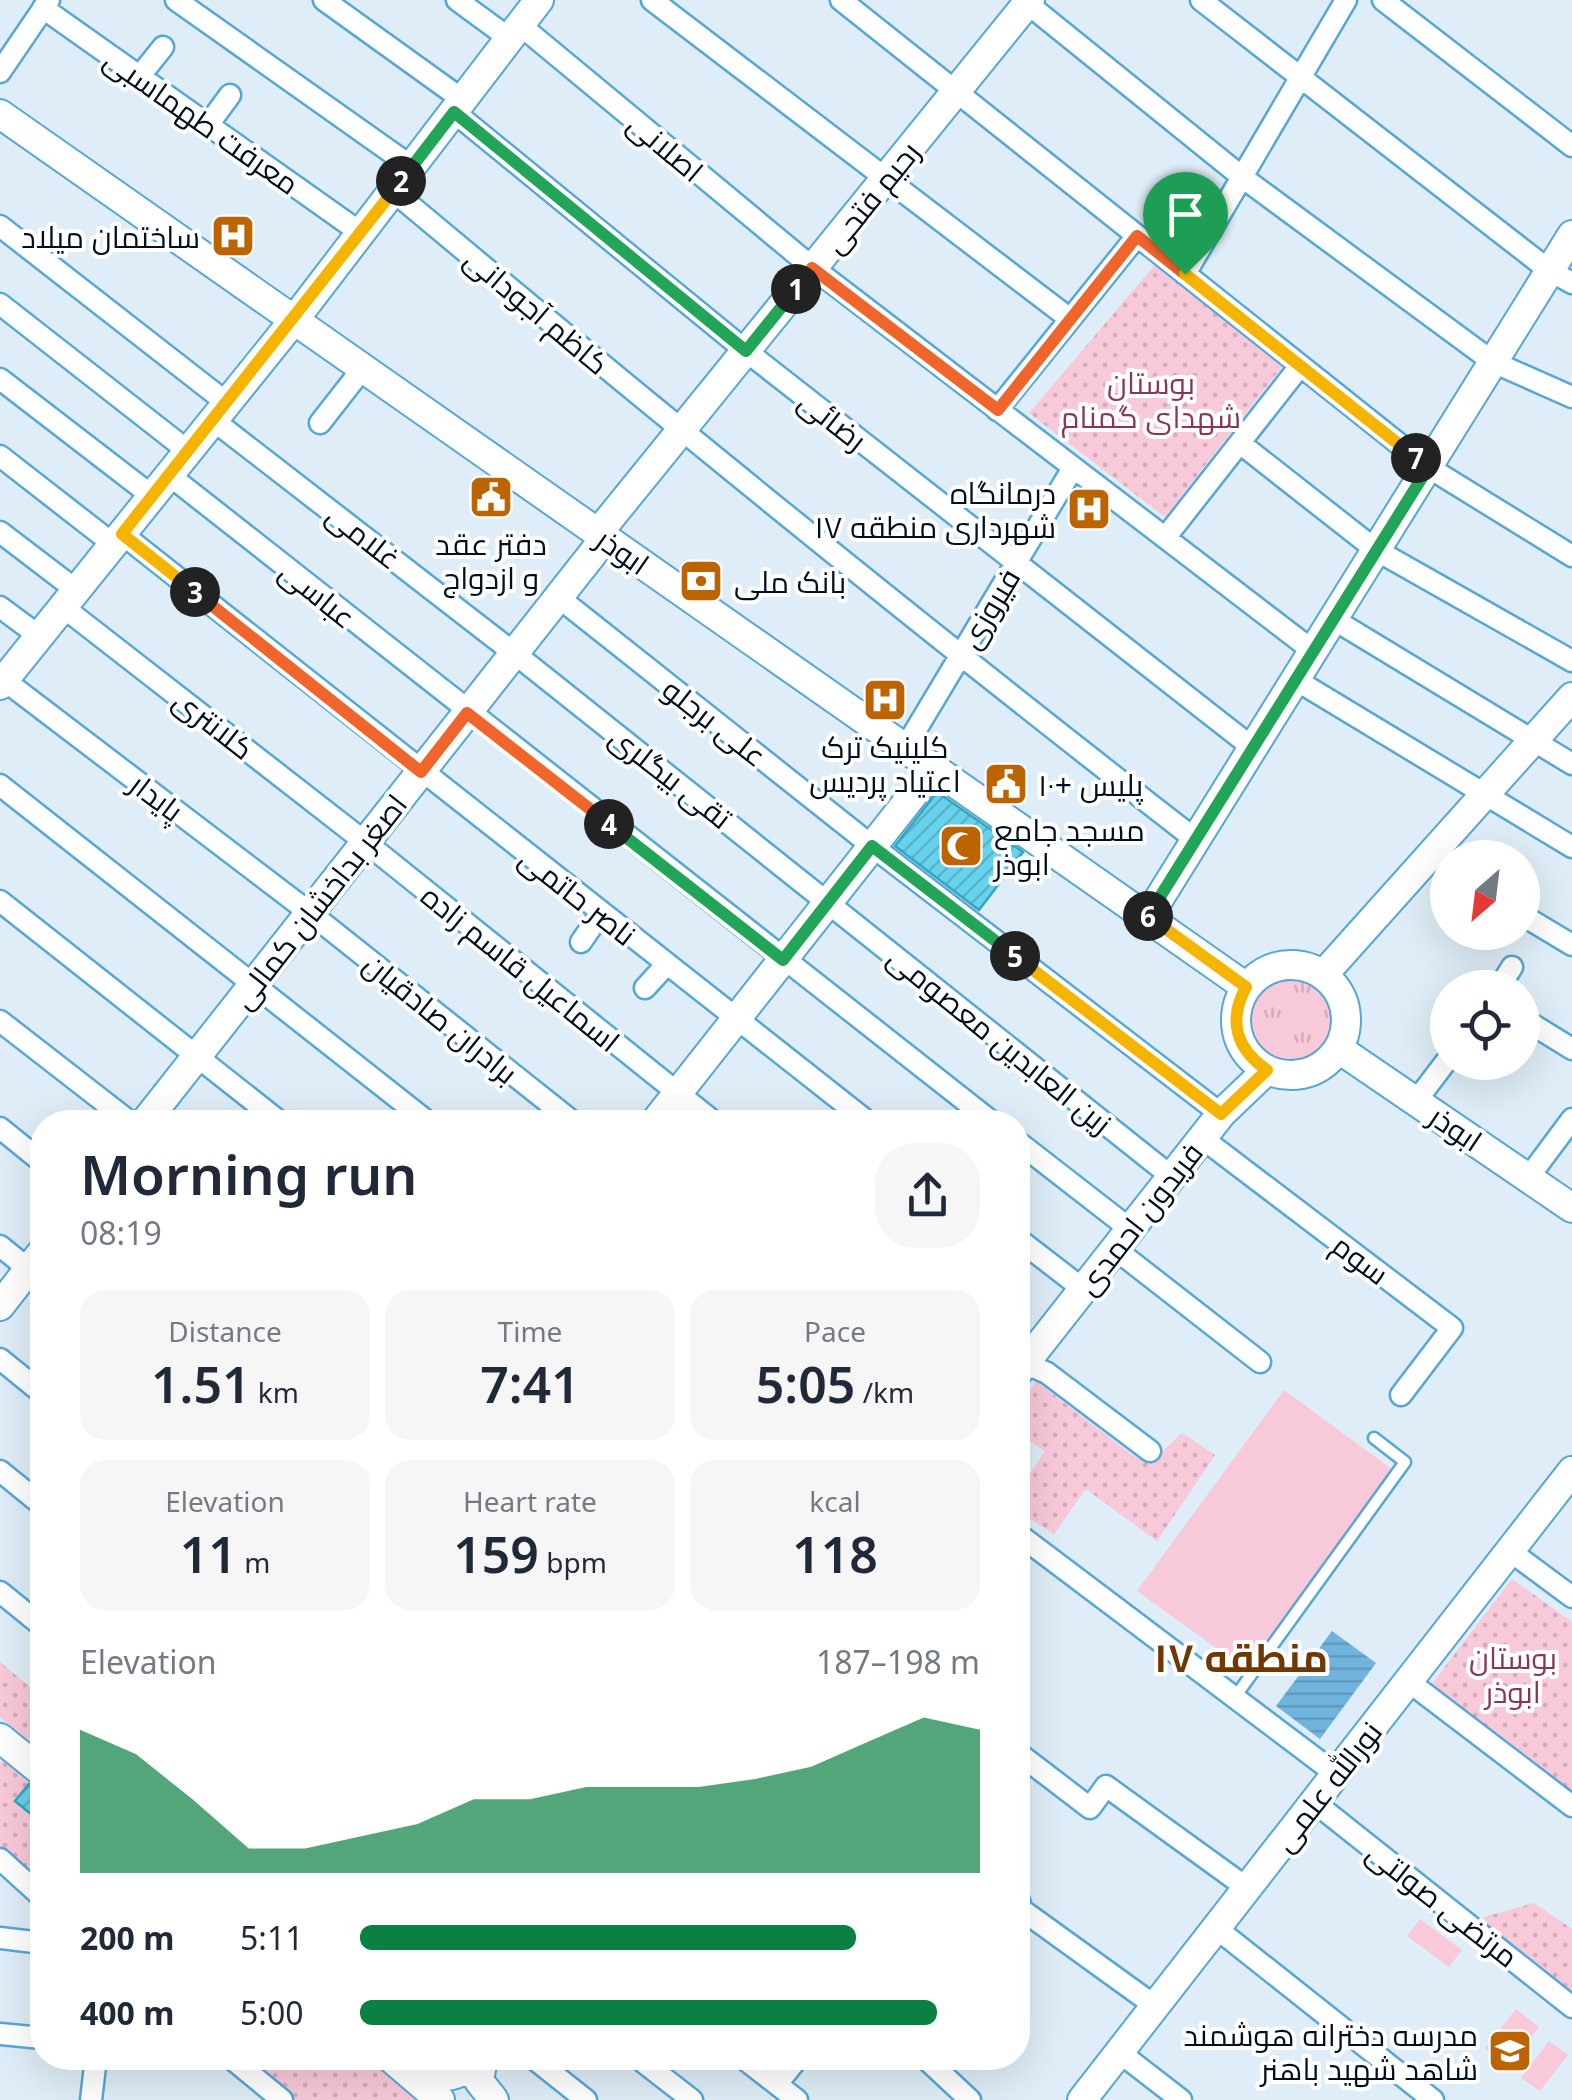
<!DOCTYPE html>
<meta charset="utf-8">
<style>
:root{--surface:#fff;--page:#f6f6f7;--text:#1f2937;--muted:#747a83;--accent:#0b8043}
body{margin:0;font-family:"Noto Sans",Cairo,sans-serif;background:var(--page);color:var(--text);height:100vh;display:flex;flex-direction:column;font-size:38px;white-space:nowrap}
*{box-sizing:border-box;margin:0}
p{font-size:32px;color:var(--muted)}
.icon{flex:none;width:55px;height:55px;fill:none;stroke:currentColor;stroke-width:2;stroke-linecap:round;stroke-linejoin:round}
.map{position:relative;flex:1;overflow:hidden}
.drawer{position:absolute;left:30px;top:1110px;width:1000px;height:960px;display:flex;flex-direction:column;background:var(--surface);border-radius:40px;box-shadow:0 10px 40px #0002}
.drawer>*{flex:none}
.needle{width:65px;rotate:208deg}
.controls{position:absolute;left:1430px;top:840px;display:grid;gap:20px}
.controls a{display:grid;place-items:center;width:110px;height:110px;border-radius:50%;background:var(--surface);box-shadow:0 10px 40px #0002;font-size:50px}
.pin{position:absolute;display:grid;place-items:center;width:85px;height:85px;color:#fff;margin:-102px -42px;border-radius:50% 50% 50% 0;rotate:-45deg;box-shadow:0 0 10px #0007}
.pin .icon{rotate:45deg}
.km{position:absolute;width:50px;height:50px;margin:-25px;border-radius:50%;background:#222;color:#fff;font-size:28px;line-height:50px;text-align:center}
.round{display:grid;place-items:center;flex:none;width:105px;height:105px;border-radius:40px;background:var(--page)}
.head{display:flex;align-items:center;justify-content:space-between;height:170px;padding:0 50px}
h1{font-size:55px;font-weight:600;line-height:75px}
.figures{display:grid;grid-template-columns:repeat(3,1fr);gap:15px;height:170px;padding:10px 50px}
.figures div{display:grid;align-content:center;border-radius:25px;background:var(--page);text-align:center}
.figures b{font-size:50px;font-weight:600}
.figures small{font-size:28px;font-weight:400}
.figures p{font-size:28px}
.chart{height:280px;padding:20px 50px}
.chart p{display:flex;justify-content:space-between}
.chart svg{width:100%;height:180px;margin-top:10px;fill:var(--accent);opacity:.7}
ul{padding:0 50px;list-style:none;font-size:32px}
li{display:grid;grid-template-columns:160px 120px 1fr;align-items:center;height:75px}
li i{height:25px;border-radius:12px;background:var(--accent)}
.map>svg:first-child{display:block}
</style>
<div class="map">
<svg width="1572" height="2100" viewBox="0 0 1572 2100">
<defs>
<pattern id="grass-tufts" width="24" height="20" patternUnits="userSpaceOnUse" patternTransform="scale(2.5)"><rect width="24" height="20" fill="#f8c9d9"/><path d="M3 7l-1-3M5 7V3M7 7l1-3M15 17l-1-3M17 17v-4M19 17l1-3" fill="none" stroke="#d3abba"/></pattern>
<pattern id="park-dots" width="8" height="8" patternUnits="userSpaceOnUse" patternTransform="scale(2.5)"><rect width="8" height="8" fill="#f8c9d9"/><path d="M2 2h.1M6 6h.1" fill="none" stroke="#d3abba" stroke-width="1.8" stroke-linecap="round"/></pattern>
<pattern id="water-rules" width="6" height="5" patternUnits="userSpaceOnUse" patternTransform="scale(2.5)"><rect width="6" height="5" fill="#70b4dd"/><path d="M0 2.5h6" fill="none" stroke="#5f9abd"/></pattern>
<pattern id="building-hatch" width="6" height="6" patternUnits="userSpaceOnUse" patternTransform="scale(2.5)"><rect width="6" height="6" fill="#67d2ec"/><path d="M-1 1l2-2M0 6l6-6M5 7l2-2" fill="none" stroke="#58b3ca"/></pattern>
</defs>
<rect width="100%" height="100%" fill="#deedf7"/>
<path fill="url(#grass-tufts)" d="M1242 1021a49 49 0 1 1 98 0a49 49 0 1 1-98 0Z"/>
<path fill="url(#park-dots)" d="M1160,259L1287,360L1165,517L1029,413Z
M1036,1381L1136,1458L1151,1462L1182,1433L1215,1455L1157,1541L1086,1489L1054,1534L1018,1511V1492L1045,1451L1018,1434V1408Z
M1512,1579L1572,1622V1793L1431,1685Z
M0,1662L42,1697V1752L0,1717Z
M10,1751L36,1775L15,1801L38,1819L42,1815V1891L0,1856V1764Z
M1534,1903L1572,1929V1995L1477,1919Z
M243,2058H376L414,2089L422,2100H294Z"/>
<path fill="#f8c9d9" d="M1284,1390L1393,1470L1247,1670L1137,1591Z
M1420,1919L1462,1950L1449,1967L1407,1936Z
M1516,2009L1539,2027L1507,2066L1485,2048Z
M1549,2041L1568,2055L1540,2091L1521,2078Z"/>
<path fill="url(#water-rules)" d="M1332,1631L1376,1663L1320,1739L1276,1706Z"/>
<path fill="url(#building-hatch)" stroke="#33a5bf" stroke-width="2.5" d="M937,792L1023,852L979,910L895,846Z
M29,1784L42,1789V1823L15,1801Z"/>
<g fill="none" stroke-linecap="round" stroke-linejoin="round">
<defs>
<path id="lane" d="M1235,1697L1405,1462L1374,1438"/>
<path id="street" d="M176,0L412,167
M324,0L463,100
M457,0L510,39
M652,0L1070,319
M841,0L1428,467L1572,556
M1023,0L1242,177L1493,362L1572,397
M1201,0L1550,271L1572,283
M1383,0L1572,146
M43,8L361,233
M520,25L813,268L1313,651
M0,72L49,0
M139,77L163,47
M454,112L746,351L1253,748
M208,125L230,95
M393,191C657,412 924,629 1196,840
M0,226L227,403
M1185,274L1346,0
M0,304L188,451
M0,379L152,496
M997,410L1137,236
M213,420L514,653L1172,1177
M320,423L363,368
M1241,444L1376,550L1572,661
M0,456L113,544
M169,475L992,1122
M0,532L76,590
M122,534L868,1122
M1165,538L1300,366
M558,597L872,846L1221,1114
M0,607L39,636
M63,607L365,842L714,1122
M1333,619L1572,764
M4,680L310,913L573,1122
M1296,680L1572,847
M905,748L1073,468
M0,785L428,1122
M0,901L280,1122
M1522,915L1572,945
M581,942L601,913
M645,988L666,965
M1499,988L1512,967
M1522,1018L1572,1049
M0,1021L130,1122
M1416,1101L1448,1059
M0,1128L42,1162
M1202,1138L1452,1328L1401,1395
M1018,1142L1130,1229
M1528,1178L1572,1119
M1018,1239L1083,1289
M0,1246L42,1280
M1115,1249L1260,1362
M0,1359L42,1393
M1018,1360L1047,1373L1150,1451
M0,1471L42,1505
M1018,1534L1336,1774
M1510,1551L1572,1597
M0,1592L42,1626
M1408,1681L1572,1806
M1018,1753L1090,1808L1106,1786L1247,1888
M1314,1802L1572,2007
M0,1859L42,1897
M1018,1898L1022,1910L1155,2006
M1216,1928L1433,2100
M0,1938L42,1943
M0,2034L42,2038
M1119,2052L1181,2100
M231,2058L282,2100
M533,2058L586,2100
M638,2058L692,2100
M743,2058L797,2100
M925,2058L970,2100
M777,2084L798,2058
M91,2100L96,2058"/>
<path id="secondary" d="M0,114L1246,987
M598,533L1030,0
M0,685L294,320L539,0
M1147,918L1572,235
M1236 1020a55 55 0 1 1 110 0a55 55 0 1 1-110 0Z
M1323,975L1572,697
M1339,1049L1572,1208
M145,1122L605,538
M655,1122L934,768
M0,1306L42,1252
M1018,1372L1221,1114L1267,1070
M0,1738L42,1772
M391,2058L440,2100
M483,2058L479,2081L494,2100
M413,2062C431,2077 441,2081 463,2071
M1082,2100L1572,1471"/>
</defs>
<use href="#lane" stroke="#56a7d6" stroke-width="15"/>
<use href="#street" stroke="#56a7d6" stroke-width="25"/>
<use href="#secondary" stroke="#56a7d6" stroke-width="32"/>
<use href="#lane" stroke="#fff" stroke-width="10"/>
<use href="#street" stroke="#fff" stroke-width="20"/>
<use href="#secondary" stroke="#fff" stroke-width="28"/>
</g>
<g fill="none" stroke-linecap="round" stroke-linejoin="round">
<defs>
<path id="split-1" d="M796,289L812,268L998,410L1137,236L1185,274"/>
<path id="split-2" d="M401,181L454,112L746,351L796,289"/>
<path id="split-3" d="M195,592L122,534L401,181"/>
<path id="split-4" d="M195,592L421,772L467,713L609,824"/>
<path id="split-5" d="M609,824L783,960L872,846L1015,956"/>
<path id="split-6" d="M1015,956L1221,1114L1267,1070C1236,1049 1228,1020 1246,987L1148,916"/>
<path id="split-7" d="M1148,916L1428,468L1416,458"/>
<path id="split-8" d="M1185,274L1416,458"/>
</defs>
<use href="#split-1" stroke="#fff" stroke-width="20"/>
<use href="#split-2" stroke="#fff" stroke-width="20"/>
<use href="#split-3" stroke="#fff" stroke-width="20"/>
<use href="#split-4" stroke="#fff" stroke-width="20"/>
<use href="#split-5" stroke="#fff" stroke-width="20"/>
<use href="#split-6" stroke="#fff" stroke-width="20"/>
<use href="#split-7" stroke="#fff" stroke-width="20"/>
<use href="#split-8" stroke="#fff" stroke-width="20"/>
<use href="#split-1" stroke="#f0652b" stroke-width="12"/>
<use href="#split-2" stroke="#22a559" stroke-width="12"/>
<use href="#split-3" stroke="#f5b400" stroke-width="12"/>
<use href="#split-4" stroke="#f0652b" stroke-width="12"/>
<use href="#split-5" stroke="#22a559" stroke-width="12"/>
<use href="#split-6" stroke="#f5b400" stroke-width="12"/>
<use href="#split-7" stroke="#22a559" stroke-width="12"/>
<use href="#split-8" stroke="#f5b400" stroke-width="12"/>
</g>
<defs>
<symbol id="hospital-square" viewBox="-11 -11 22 22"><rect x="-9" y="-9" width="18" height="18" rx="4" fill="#bc6302" stroke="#fff"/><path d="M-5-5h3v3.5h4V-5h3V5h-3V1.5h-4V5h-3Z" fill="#fff"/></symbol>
<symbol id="civic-square" viewBox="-11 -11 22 22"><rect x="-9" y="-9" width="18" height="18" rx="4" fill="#bc6302" stroke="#fff"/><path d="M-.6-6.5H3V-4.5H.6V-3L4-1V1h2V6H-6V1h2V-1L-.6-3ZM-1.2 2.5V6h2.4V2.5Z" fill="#fff"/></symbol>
<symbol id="bank-square" viewBox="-11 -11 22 22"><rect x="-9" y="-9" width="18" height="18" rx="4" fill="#bc6302" stroke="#fff"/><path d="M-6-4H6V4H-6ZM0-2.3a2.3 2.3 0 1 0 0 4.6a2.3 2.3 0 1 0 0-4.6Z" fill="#fff"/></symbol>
<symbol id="mosque-square" viewBox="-11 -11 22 22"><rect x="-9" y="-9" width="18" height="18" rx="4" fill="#bc6302" stroke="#fff"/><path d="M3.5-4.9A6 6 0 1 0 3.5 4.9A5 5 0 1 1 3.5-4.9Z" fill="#fff"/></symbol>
<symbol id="school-square" viewBox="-11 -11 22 22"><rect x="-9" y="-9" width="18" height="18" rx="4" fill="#bc6302" stroke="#fff"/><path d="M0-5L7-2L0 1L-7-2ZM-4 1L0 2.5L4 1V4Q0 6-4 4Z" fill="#fff"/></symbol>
</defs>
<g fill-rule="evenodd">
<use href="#hospital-square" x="208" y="211" width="50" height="50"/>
<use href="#civic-square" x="466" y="472" width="50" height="50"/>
<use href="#hospital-square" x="1064" y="484" width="50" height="50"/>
<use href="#bank-square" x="676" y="556" width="50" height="50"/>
<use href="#hospital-square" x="860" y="675" width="50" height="50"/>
<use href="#civic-square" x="981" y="759" width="50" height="50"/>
<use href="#mosque-square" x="936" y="821" width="50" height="50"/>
<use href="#school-square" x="1485" y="2026" width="50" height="50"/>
</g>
<g text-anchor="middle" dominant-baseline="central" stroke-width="8" stroke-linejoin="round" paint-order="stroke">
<g font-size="30" fill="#000f1d" stroke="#fff">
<text transform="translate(202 121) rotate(35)">معرفت طهماسبی</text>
<text transform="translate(666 147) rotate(40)">اصلانی</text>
<text transform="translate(871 197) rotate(-51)">رحیم فتحی</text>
<text transform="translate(537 311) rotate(40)">کاظم آجودانی</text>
<text transform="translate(833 420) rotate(38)">رضائی</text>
<text transform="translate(364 536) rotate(38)">غلامی</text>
<text transform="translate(623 551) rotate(35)">ابوذر</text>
<text transform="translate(318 594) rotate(39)">عباسی</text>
<text transform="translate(989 608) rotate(-59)">فیروزی</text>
<text transform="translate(715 722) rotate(38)">علی برجلو</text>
<text transform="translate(214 724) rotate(38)">کلانتری</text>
<text transform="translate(671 777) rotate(38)">تقی بیگلری</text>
<text transform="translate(157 797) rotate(37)">پایدار</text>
<text transform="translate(578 896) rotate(38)">ناصر حاتمی</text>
<text transform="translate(319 901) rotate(-52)">اصغر بداخشان کمالی</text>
<text transform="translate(521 968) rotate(39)">اسماعیل قاسم زاده</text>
<text transform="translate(441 1018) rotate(39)">برادران صادقیان</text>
<text transform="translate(1000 1040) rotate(39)">زین العابدین معصومی</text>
<text transform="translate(1456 1128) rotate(34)">ابوذر</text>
<text transform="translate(1139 1218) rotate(-52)">فریدون احمدی</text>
<text transform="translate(1361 1259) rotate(37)">سوم</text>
<text transform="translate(1327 1786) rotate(-52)">نورالله علمی</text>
<text transform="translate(1443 1904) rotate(38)">مرتضی صولتی</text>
</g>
<g font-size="30" fill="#000f1d" stroke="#fff" text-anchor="end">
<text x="200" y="236">ساختمان میلاد</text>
<text x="1056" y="492">درمانگاه<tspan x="1056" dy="34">شهرداری منطقه ۱۷</tspan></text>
<text x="491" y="543" text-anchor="middle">دفتر عقد<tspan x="491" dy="34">و ازدواج</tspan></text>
<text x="734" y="581" text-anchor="start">بانک ملی</text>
<text x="885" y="746" text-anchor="middle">کلینیک ترک<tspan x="885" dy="34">اعتیاد پردیس</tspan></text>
<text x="1038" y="784" text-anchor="start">پلیس +۱۰</text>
<text x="994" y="829" text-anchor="start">مسجد جامع<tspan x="994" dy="34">ابوذر</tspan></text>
<text x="1478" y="2034">مدرسه دخترانه هوشمند<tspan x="1478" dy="34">شاهد شهید باهنر</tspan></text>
</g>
<g font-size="30" fill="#893559" stroke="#fff">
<text x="1151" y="382">بوستان<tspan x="1151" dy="34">شهدای گمنام</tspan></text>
<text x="1513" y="1657">بوستان<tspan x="1513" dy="34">ابوذر</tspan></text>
</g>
<g font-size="40" font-weight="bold" fill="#703700" stroke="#fff">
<text x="1241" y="1656">منطقه ۱۷</text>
</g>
</g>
</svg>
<div class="controls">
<a><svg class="needle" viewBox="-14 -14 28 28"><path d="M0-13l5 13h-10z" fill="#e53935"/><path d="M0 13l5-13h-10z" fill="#747a83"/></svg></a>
<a><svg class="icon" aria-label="locate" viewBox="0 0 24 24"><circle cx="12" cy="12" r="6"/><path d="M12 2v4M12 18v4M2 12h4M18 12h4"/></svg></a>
</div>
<div class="pin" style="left:1185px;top:274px;background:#1e9e55"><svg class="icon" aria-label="arrive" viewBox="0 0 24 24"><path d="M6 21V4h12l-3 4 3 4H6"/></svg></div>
<b class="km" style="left:796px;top:289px">1</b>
<b class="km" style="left:401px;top:181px">2</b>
<b class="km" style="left:195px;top:592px">3</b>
<b class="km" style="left:609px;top:824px">4</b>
<b class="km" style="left:1015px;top:956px">5</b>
<b class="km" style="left:1148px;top:916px">6</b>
<b class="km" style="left:1416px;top:458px">7</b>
<section class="drawer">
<div class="head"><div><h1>Morning run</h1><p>08:19</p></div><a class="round"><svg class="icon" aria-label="share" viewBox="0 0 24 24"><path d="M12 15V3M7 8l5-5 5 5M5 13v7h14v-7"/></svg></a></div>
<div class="figures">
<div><p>Distance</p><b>1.51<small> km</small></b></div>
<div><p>Time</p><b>7:41</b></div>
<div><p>Pace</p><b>5:05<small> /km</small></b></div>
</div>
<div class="figures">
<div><p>Elevation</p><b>11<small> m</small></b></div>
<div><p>Heart rate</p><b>159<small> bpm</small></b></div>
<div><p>kcal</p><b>118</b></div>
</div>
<div class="chart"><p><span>Elevation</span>187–198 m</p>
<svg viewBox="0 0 160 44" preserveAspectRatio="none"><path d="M0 44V9L10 15L20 26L30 38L40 38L50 35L60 32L70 26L80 26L90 23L100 23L110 23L120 21L130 18L140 12L150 6L160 9V44z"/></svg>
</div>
<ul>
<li><b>200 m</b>5:11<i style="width:80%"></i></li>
<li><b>400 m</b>5:00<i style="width:93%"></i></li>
</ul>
</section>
</div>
